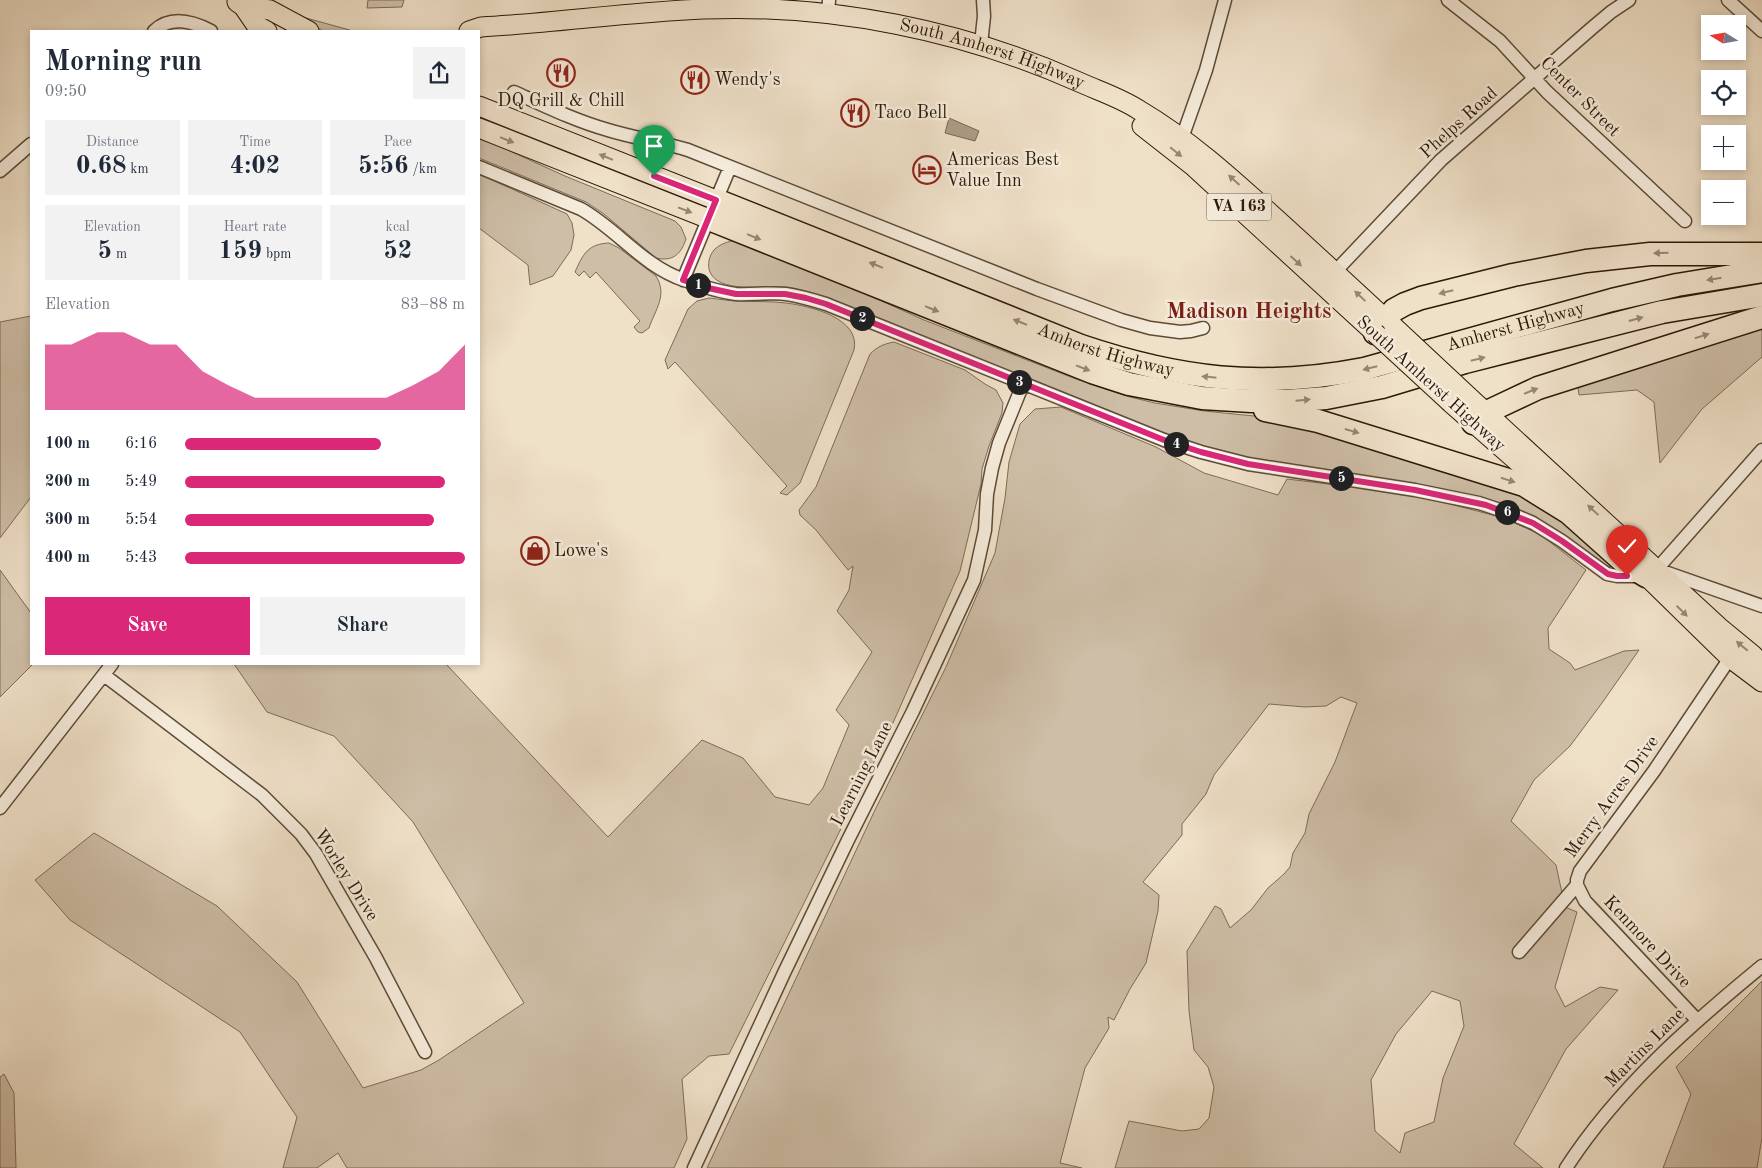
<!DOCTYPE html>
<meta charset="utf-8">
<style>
:root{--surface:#fff;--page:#f2f2f3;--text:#1f2937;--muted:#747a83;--accent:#db2777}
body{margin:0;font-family:"Old Standard TT",serif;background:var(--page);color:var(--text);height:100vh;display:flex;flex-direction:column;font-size:19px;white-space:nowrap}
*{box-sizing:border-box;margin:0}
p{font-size:16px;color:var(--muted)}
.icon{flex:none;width:28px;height:28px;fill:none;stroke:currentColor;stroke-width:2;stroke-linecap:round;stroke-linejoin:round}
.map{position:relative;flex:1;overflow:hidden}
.panel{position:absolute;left:30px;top:30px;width:450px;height:635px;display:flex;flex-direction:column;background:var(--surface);border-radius:0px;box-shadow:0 2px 8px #0003}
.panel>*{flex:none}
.needle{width:32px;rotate:281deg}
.buttons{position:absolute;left:1701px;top:15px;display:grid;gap:10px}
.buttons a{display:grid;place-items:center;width:45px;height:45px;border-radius:0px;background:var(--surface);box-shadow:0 2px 8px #0003;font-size:25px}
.pin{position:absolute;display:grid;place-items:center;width:42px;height:42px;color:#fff;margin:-51px -21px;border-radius:50% 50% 50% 0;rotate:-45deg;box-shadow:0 0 5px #0007}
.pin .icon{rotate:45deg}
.km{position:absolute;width:25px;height:25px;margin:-12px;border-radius:50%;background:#222;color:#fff;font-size:14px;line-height:25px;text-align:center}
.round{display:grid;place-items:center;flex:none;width:52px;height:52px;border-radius:0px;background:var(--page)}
.head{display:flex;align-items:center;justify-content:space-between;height:85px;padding:0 15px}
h1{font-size:28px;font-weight:800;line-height:38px}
.metrics{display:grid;grid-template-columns:repeat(3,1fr);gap:8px;height:85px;padding:5px 15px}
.metrics div{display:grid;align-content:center;border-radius:0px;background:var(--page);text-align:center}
.metrics b{font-size:25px;font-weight:800}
.metrics small{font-size:14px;font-weight:400}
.metrics p{font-size:14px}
.chart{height:140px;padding:10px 15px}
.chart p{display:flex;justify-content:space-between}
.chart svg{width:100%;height:90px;margin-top:5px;fill:var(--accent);opacity:.7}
.primary-button{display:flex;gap:10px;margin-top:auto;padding:10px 15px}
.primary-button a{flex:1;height:58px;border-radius:0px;background:var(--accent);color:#fff;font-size:20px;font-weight:800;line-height:58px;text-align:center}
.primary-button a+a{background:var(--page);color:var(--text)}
ul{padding:0 15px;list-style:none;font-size:16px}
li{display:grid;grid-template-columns:80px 60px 1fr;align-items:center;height:38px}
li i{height:12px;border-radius:6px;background:var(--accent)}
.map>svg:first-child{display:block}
</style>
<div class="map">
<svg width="1762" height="1168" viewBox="0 0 1762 1168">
<rect width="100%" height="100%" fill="#efe0c8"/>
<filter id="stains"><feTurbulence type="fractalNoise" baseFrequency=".004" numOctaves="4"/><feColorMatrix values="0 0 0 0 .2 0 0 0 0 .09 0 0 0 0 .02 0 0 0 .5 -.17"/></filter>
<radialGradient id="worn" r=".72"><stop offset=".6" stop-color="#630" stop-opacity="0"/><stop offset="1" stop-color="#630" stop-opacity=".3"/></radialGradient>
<path fill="#cebea7" stroke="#7c6c57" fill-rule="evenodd" d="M368,0H404L402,7L367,8Z
M299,16L353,31H323L302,20Z
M479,137L565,176L675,221L681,227L686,239C681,254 673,262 656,258L604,214L586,202L479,158Z
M479,174L567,214L572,223L574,235L571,250L553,276L530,285L528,265L479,228Z
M735,240L817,272L924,320L1076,379L1130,397L1155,403L1204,411L1294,420L1548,505L1613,567L1606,566L1525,514L1270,464L1181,441L812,293C802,290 792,287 782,287C762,286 719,293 710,272C707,265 709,256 714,250C720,244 727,242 735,240Z
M609,243L619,248L656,276C668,295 655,310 649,328L642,333L638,332L634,327L640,321L596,272L590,278L584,271L579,276L575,272C583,254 588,244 609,243Z
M709,298C719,299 729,301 740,301C755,302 771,301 786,303C810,306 861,318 854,350L800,483L787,495L780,493L787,486L675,362L668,369L665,360L688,309L697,301Z
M31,316V497L0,538V322Z
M1762,325V357L1702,409L1660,463L1654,402L1637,390L1579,395L1578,387L1711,345Z
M894,342L965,370L985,384L996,390L1003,403L1002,413L989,446L982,469L981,484L960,571L889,732L729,1054L709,1056L682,1079L687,1139L674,1168H347L338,1153L317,1168H283L297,1117L240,1032L70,920L35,880L94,833L217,906L297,982L363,1088L421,1070L439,1060L524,1003L413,822L334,736L267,712L234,664H446L608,837L702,740L743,758L775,797L809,805L823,788L849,725L836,710L872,652L837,611L849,590L853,566L848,570L816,530L800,515L799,510L816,487L870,354C877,347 883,344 894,342Z
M1061,407L1156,447L1204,473L1278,495L1287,479L1353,487L1431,499L1504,518L1541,535L1586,570L1548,628L1549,649L1570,663L1575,670L1624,651L1639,650L1602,703L1570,746L1534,780L1511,821L1556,865L1565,907L1577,912L1555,987L1565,1007L1600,987L1618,990L1566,1049L1514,1144L1543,1168H1115L1129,1121L1182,1131L1199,1129L1209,1118L1214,1087L1208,1067L1194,1050L1189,1011L1187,951L1215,906L1221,909L1230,928L1251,910L1268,888L1284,874L1290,867L1293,853L1305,833L1309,814L1335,762L1357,703L1341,697L1326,706L1305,707L1269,704L1214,775L1206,794L1182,824V835L1143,882L1159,895L1158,911L1146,963L1130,989L1114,1020L1108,1017L1109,1028L1085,1068L1060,1163L1082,1168H707L875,810L946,667L995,553L1005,498L1009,462L1020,424L1035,409ZM1432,991L1460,1001L1464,1026L1443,1078L1434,1122L1405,1133L1400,1153L1375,1131L1371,1080L1396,1034Z
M0,570L31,613V664H33L0,697Z
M1762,981V1137L1757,1168H1663L1691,1094L1676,1067Z
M4,1074L14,1093L16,1168H0V1077Z"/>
<path fill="#ac9c86" stroke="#786853" d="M949,118L979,131L975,141L945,133Z"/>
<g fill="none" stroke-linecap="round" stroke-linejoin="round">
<defs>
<path id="minor" d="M1448,0L1500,41L1547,92L1685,221
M1728,0L1762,31
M828,14L829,0
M154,31C171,15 192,21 211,31
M981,44L984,16L983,0
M514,92C545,106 576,121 608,130C634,138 662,142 688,150L1037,289L1121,320L1150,328L1180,332L1191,331L1203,328
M1182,138L1206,70L1225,0
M479,167L581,209C618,230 643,266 684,280C701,286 719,292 736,294C752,295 769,292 786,294C800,296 813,300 826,304L1164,440L1201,452L1248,464L1415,490L1479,503L1512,514L1533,523L1562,541L1607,574L1617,576H1646L1657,569L1762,450
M0,171L31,144
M1330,277L1441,160L1592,28L1611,12L1629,0
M683,280L730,167
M1662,571L1762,606
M104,675L262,795L301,834L316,854L376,958L425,1052
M0,808L112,664
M1577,885L1585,901L1697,1020
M1519,952L1577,885V880L1580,871L1654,771L1730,658
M694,1168L784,973L848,840L913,711L974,580L985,530L987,494L992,468L999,443L1023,384
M1566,1168C1618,1088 1689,1026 1762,966"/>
<g id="primary">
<path d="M237,2L243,6L256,25L267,31"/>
<path d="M243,6L270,10L309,31"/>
<path id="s1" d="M469,31L481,27C555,23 629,12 704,9C832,4 962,30 1079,82C1099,91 1121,98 1139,110C1188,139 1229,176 1271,214C1312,251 1353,289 1394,327"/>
<path d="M479,106L716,200"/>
<path d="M1142,126L1193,166L1375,333"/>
<path d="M479,128L709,219"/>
<path d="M1469,397L1719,627L1753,655L1762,668"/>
<path d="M1451,403L1560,499"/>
<path d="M1635,565L1730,658L1762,682"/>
</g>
<g id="motorway">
<path id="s2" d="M716,200L1081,346C1179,379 1261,389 1364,369L1612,300L1677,285L1762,271"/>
<path d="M709,219L1092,372L1129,384L1202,398L1251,401H1286L1326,398L1382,387L1465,362L1662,312L1762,295"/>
<path d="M1375,333L1394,310L1405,304L1421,298L1513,275L1586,261L1650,254H1762"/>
<path d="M1265,410L1318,421L1524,485L1569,513L1625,563L1646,576"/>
<path d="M1473,423L1487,412L1538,388L1762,317"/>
</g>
</defs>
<use href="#minor" stroke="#5c4b37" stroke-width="15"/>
<use href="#primary" stroke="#2b1907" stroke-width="21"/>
<use href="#motorway" stroke="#2b1907" stroke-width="25"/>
<use href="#minor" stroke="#f5ebdb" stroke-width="12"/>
<use href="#primary" stroke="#efe0c8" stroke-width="19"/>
<use href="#motorway" stroke="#efe0c8" stroke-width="22"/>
<defs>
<path id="primary-bridge" d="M1394,327L1469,397
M1375,333L1451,403"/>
</defs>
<use href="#primary-bridge" stroke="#2b1907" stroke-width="21" stroke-linecap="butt"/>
<use href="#primary-bridge" stroke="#efe0c8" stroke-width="19"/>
</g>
<defs><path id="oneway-solid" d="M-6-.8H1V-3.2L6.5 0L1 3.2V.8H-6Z" transform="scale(1.25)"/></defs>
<g fill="#978671">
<use href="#oneway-solid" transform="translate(507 140) rotate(22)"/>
<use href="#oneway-solid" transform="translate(1176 152) rotate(39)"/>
<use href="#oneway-solid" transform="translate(606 157) rotate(-158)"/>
<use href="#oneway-solid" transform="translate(1234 180) rotate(-138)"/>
<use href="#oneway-solid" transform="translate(685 210) rotate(21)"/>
<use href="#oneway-solid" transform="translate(754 237) rotate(22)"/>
<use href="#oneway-solid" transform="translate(1661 253) rotate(178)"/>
<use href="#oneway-solid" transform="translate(1296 261) rotate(42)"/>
<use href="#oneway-solid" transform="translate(876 265) rotate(-158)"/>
<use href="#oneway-solid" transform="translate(1714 279) rotate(171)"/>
<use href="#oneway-solid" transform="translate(1446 292) rotate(166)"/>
<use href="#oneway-solid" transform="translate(1360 296) rotate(-137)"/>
<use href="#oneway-solid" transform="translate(932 309) rotate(22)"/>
<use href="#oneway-solid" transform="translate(1636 319) rotate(-15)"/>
<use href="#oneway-solid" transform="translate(1020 322) rotate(-158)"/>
<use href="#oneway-solid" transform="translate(1702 336) rotate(-18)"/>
<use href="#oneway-solid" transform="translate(1478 359) rotate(-14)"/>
<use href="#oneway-solid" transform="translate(1083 368) rotate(21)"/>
<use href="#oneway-solid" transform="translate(1370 368) rotate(166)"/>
<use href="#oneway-solid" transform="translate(1209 377) rotate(-174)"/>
<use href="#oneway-solid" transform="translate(1531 391) rotate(-22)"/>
<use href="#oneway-solid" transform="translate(1303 400) rotate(-5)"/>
<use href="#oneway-solid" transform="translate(1352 431) rotate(16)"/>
<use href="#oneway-solid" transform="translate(1508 480) rotate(18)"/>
<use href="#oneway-solid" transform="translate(1593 510) rotate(-137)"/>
<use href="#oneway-solid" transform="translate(1682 611) rotate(44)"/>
<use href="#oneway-solid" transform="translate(1742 646) rotate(-140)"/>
</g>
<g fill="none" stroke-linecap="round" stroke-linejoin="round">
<defs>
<path id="route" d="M654,176L716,200L683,280L708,288L736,294H785L806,298L826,304L1164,440L1201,452L1248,464L1415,490L1486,505L1533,523L1562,541L1608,574L1617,576H1627"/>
</defs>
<use href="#route" stroke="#fff" stroke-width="10"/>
<use href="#route" stroke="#db2777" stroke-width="6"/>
</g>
<defs>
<symbol id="restaurant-ring" viewBox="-11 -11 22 22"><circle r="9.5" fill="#f5ebdb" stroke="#8f2418" stroke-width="1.5"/><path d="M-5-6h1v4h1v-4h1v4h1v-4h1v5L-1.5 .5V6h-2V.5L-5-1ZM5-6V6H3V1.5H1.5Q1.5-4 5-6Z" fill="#8f2418"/></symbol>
<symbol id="hotel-ring" viewBox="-11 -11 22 22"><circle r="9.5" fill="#f5ebdb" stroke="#8f2418" stroke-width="1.5"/><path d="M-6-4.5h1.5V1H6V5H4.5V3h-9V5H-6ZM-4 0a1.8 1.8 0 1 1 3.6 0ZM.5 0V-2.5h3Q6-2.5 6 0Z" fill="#8f2418"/></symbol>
<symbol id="shop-ring" viewBox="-11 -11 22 22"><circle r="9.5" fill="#f5ebdb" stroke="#8f2418" stroke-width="1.5"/><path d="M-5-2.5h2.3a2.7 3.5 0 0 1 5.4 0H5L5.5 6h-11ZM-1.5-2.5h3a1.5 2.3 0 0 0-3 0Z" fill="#8f2418"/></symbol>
</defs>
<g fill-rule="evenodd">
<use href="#restaurant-ring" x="545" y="57" width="32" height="32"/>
<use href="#restaurant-ring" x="679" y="64" width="32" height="32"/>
<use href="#restaurant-ring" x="839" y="97" width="32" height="32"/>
<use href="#hotel-ring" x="911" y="154" width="32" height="32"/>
<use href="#shop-ring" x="519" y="535" width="32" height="32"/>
</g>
<g text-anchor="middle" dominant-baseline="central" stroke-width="5" stroke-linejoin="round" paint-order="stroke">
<rect fill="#f5ebdb" stroke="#685847" stroke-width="1" x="1206.5" y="193.5" width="65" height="27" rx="4"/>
<g font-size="16" font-weight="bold" fill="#2b1907">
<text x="1239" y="207">VA 163</text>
</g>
<g font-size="18" fill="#2b1907" stroke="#f5ebdb">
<text stroke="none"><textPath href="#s1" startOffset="530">South Amherst Highway</textPath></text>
<text transform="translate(1580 97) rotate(45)">Center Street</text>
<text transform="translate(1459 123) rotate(-42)">Phelps Road</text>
<text stroke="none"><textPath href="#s2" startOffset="838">Amherst Highway</textPath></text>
<text stroke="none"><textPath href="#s2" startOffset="418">Amherst Highway</textPath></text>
<text transform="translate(1431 384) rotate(42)">South Amherst Highway</text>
<text transform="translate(862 774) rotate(-63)">Learning Lane</text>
<text transform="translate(1612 797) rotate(-54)">Merry Acres Drive</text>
<text transform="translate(346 875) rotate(58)">Worley Drive</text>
<text transform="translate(1647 942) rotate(47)">Kenmore Drive</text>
<text transform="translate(1645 1048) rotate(-45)">Martins Lane</text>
</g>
<g font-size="18" fill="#2b1907" stroke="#f5ebdb" text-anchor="start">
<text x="714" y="80">Wendy's</text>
<text x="561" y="101" text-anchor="middle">DQ Grill &amp; Chill</text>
<text x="874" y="113">Taco Bell</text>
<text x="946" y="160">Americas Best<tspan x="946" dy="21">Value Inn</tspan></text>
<text x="554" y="551">Lowe's</text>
</g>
<g font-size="22" font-weight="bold" fill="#7a1f14" stroke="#f5ebdb">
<text x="1249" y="312">Madison Heights</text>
</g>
</g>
<rect width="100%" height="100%" filter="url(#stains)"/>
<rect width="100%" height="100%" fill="url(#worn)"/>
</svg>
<div class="buttons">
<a><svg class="needle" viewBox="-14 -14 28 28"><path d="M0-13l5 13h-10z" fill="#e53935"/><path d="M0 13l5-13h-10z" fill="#747a83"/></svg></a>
<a><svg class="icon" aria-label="locate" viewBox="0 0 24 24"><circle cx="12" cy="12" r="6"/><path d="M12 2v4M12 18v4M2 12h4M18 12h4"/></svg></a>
<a>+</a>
<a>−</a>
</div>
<div class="pin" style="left:654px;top:176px;background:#1e9e55"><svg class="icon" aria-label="arrive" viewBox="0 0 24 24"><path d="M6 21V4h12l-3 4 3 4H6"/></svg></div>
<div class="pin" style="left:1627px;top:576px;background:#d93025"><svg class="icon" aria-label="check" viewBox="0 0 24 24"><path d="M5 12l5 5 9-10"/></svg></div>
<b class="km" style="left:698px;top:285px">1</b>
<b class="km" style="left:862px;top:318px">2</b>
<b class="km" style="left:1019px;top:382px">3</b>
<b class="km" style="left:1176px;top:444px">4</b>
<b class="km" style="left:1341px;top:478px">5</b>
<b class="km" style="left:1507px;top:512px">6</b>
<section class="panel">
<div class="head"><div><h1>Morning run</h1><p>09:50</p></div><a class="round"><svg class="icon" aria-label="share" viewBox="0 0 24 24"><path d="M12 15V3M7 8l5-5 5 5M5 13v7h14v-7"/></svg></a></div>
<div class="metrics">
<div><p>Distance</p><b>0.68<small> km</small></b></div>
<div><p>Time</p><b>4:02</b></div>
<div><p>Pace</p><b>5:56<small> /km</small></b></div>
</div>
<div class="metrics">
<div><p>Elevation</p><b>5<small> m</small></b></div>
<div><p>Heart rate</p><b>159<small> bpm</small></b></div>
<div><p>kcal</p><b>52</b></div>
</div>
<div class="chart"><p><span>Elevation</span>83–88 m</p>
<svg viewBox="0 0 160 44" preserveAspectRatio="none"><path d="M0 44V12L10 12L20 6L30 6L40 12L50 12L60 25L70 32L80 38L90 38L100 38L110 38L120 38L130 38L140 32L150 25L160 12V44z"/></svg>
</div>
<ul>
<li><b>100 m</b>6:16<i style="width:70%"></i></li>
<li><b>200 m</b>5:49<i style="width:93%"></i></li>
<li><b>300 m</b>5:54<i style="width:89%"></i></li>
<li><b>400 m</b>5:43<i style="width:100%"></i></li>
</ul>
<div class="primary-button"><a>Save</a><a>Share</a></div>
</section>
</div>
